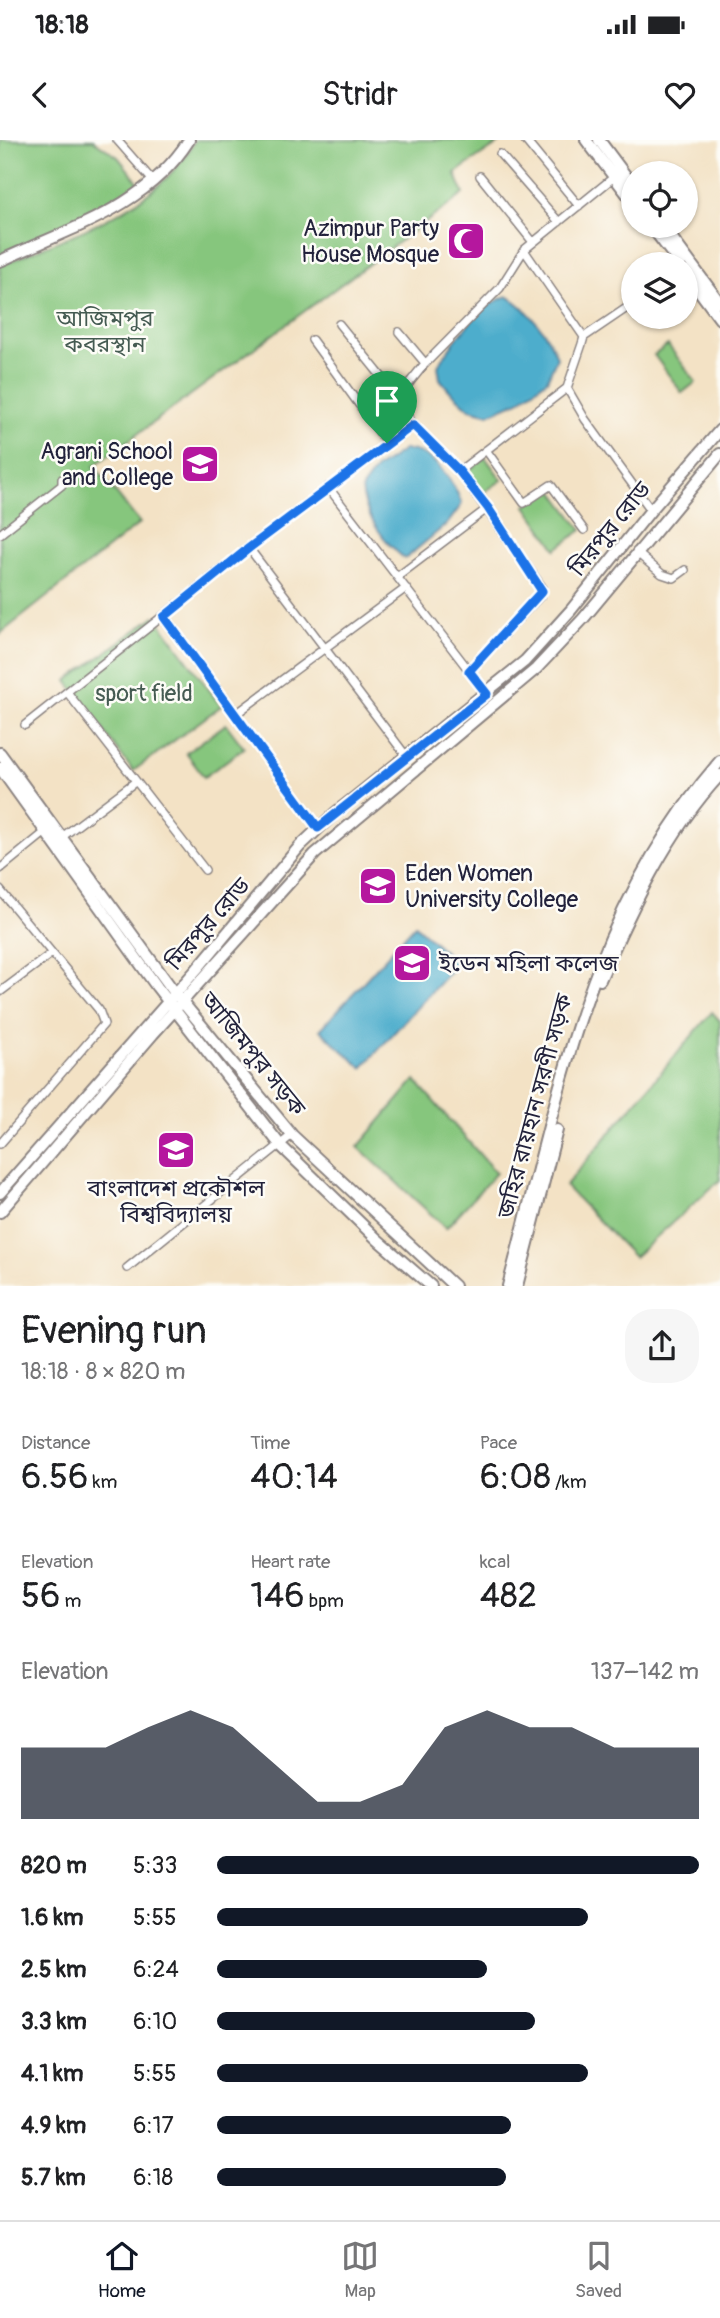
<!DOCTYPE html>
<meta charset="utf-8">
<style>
:root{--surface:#fff;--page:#f6f6f6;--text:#202124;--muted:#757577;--line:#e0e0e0;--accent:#111827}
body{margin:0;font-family:Pangolin,"Noto Sans Bengali",sans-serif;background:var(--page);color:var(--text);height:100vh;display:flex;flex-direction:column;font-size:26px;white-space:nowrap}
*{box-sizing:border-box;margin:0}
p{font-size:23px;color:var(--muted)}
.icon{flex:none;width:38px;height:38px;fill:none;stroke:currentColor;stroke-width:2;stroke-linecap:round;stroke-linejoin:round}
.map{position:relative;height:1146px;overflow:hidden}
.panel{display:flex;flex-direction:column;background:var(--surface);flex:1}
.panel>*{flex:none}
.tools{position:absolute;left:621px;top:21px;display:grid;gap:14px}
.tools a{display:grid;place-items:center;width:77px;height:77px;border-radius:50%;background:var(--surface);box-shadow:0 2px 5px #0004;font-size:35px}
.pin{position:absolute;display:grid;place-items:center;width:60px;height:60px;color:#fff;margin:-72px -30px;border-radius:50% 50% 50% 0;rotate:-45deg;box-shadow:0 0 7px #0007}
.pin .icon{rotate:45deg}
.round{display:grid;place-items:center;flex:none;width:74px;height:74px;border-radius:28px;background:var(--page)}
.summary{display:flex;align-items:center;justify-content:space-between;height:119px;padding:0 21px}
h1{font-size:38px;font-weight:600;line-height:52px}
.stats{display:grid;grid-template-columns:repeat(3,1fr);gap:10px;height:119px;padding:7px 21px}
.stats div{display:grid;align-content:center}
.stats b{font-size:35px;font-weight:600}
.stats small{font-size:19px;font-weight:400}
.stats p{font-size:19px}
.chart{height:196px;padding:14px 21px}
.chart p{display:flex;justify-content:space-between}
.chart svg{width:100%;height:126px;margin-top:7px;fill:var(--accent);opacity:.7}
ul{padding:0 21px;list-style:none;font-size:23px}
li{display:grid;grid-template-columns:112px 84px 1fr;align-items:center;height:52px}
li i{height:18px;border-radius:9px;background:var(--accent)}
.status{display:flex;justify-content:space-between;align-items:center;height:49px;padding:0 35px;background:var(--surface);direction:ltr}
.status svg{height:19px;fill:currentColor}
header{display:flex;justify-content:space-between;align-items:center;height:91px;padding:0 21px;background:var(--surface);font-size:32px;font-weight:600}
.tabs{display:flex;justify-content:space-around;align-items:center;height:98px;border-top:2px solid var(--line);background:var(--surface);font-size:19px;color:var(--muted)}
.tabs a{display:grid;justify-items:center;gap:4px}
.tabs .current{color:var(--accent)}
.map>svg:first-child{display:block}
</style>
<div class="status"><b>18:18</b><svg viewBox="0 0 49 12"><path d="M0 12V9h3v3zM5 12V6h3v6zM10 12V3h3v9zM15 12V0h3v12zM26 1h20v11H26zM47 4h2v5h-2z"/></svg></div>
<header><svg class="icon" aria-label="back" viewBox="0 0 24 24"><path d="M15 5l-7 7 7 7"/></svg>Stridr<svg class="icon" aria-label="heart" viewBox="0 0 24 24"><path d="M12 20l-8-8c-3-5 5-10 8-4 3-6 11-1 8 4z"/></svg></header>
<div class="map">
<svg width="720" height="1146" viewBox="0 0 720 1146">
<rect width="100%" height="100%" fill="#fdfcf7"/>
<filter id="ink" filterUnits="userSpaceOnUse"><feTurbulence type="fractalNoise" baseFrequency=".0143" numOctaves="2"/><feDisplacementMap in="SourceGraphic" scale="14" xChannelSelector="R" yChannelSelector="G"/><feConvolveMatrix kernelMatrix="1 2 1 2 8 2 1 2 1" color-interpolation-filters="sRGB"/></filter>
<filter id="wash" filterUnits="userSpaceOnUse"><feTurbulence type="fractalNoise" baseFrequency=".00686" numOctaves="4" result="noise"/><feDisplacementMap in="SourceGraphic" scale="28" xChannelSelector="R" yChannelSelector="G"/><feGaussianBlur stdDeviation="1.57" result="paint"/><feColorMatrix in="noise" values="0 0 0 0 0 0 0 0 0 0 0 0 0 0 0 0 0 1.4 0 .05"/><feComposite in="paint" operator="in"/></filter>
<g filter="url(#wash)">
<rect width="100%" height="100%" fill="#f3e2c5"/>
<path fill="#86c67d" stroke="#54745c" stroke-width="2" d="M0,0H93L118,17L139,43L114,63L0,117Z
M195,0H504L455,33L464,54L94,326L140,383L0,494V126C70,93 157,72 195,0Z
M668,205L696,242L682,253L654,215Z
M485,317L502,340L483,353L466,333Z
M551,348L582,390L556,409L526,366Z
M155,476L221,566L133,631L67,541Z
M226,584L244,608L204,637L186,613Z
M712,872L720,881V1040L634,1117L565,1046Z
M415,940L496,1033L446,1088L358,1007Z"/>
<path fill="#4dadcc" stroke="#386884" stroke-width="2" d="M507,156C527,167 549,195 557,217L547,240L519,261L489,274L470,269L449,250L440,239L438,226C453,201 479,166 507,156Z
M404,310C432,309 453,340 462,364L448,383L405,419C385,403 363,374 362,348L376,329Z
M415,785L454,820L453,828L362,928L320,890Z"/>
</g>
<g filter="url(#ink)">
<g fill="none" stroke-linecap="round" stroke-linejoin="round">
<defs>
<path id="street" d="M117,0L153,41
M525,0L579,66
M500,14L559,82
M480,36L533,102
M339,184L398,257L413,285L459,331L542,447L541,455L469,531
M399,192L425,223
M584,197L634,163
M312,200L387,303
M567,248L585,279L651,370
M398,257L423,226L500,148L524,110L614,37
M486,310L524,363L551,345L584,390
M459,331L567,248L582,204L584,197L524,110
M328,347L487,554
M0,394L62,345V339
M249,408L407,617
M636,412L662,434L674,438L685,430
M397,437L488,368
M164,477L318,688
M67,552L205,730
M236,574L406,448
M25,585L249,408L413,285
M62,697L135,642
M0,729L48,690
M0,750L99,870L104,884L0,1004
M0,852L52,813
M127,1128L292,995"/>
<path id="secondary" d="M586,0L634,63
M599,0L634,47
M651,86L680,124
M663,86L720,163
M0,121C68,89 147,67 189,0
M686,133L720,179
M0,613L175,853L292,995L454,1146
M0,628L157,847L281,1006L378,1100L431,1146
M600,840C631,769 666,693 720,635
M0,1053L197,829L300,706L334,674L525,521L571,470L651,370L720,290
M0,1072L153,894L315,714L536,529L583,479L720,314
M508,1146C559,956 587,775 720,621
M517,1146L557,990"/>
</defs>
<use href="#street" stroke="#8a8280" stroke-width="10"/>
<use href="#secondary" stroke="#8a8280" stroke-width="14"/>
<use href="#street" stroke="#fff" stroke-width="7"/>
<use href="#secondary" stroke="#fff" stroke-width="10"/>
</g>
</g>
<g fill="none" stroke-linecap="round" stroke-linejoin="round" filter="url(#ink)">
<defs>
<path id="route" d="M413,285L459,331L488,368L542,451L469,531L487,554L318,688L164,477L249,408Z"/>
</defs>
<use href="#route" stroke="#fff" stroke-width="14"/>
<use href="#route" stroke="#1a73e8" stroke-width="9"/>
</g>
<defs>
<symbol id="mosque-square" viewBox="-11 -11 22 22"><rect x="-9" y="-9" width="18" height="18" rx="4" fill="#b5179e" stroke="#fdfcf7"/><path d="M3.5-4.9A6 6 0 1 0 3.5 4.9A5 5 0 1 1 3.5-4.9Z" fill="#fff"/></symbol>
<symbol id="school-square" viewBox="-11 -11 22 22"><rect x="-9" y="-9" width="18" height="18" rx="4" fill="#b5179e" stroke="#fdfcf7"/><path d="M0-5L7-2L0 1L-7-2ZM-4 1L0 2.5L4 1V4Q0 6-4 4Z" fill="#fff"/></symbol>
<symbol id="university-square" viewBox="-11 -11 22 22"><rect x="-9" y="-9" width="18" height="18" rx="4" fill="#b5179e" stroke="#fdfcf7"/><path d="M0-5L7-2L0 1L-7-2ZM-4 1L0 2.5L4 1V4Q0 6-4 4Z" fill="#fff"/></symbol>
</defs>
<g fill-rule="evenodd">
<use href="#mosque-square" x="444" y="79" width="44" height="44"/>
<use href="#school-square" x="178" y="302" width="44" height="44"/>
<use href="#university-square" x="356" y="724" width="44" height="44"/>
<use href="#university-square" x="390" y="801" width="44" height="44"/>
<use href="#university-square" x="154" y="988" width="44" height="44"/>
</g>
<g text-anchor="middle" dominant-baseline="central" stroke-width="5" stroke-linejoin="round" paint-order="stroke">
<g font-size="23" fill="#22223b" stroke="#fdfcf7" text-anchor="end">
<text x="439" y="88">Azimpur Party<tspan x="439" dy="26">House Mosque</tspan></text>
<text x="173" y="311">Agrani School<tspan x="173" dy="26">and College</tspan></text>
<text x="405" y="733" text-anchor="start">Eden Women<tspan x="405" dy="26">University College</tspan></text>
<text x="439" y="823" text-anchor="start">ইডেন মহিলা কলেজ</text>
<text x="176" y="1048" text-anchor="middle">বাংলাদেশ প্রকৌশল<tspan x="176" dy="26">বিশ্ববিদ্যালয়</tspan></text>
</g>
<g font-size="23" fill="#455b52" stroke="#fdfcf7">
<text x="105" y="178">আজিমপুর<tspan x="105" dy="26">কবরস্থান</tspan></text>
<text x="144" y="553">sport field</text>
</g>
<g font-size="23" fill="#22223b" stroke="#fdfcf7">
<text transform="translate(610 389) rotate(-51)">মিরপুর রোড</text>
<text transform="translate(208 784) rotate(-49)">মিরপুর রোড</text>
<text transform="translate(253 914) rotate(51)">আজিমপুর সড়ক</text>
<text transform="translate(535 966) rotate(-75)">জহির রায়হান সরণী সড়ক</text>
</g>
</g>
</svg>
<div class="tools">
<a><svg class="icon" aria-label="locate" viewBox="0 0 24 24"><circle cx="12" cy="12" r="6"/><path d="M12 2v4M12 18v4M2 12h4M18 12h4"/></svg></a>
<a><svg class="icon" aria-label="layers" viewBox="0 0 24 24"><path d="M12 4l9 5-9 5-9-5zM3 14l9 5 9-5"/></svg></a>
</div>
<div class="pin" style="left:387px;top:303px;background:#1e9e55"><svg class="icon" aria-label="arrive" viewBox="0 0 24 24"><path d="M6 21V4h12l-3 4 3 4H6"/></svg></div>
</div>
<section class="panel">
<div class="summary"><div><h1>Evening run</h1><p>18:18 · 8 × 820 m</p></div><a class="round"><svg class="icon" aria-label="share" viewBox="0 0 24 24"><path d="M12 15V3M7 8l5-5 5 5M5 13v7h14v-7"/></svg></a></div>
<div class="stats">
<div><p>Distance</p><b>6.56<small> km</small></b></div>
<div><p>Time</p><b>40:14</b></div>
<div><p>Pace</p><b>6:08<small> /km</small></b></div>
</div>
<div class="stats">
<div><p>Elevation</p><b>56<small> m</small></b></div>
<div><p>Heart rate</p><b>146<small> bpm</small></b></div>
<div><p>kcal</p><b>482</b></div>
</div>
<div class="chart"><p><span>Elevation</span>137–142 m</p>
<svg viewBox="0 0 160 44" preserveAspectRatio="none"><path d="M0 44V19L10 19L20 19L30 12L40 6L50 12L60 25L70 38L80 38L90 32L100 12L110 6L120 12L130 12L140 19L150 19L160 19V44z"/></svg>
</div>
<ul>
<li><b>820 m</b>5:33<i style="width:100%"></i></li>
<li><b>1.6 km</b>5:55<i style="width:77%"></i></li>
<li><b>2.5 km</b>6:24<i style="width:56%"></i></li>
<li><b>3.3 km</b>6:10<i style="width:66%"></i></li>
<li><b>4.1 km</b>5:55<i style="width:77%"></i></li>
<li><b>4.9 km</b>6:17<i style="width:61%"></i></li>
<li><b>5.7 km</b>6:18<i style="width:60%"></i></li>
</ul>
</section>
<nav class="tabs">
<a class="current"><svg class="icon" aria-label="home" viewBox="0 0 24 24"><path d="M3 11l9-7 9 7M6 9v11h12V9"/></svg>Home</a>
<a><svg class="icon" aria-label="map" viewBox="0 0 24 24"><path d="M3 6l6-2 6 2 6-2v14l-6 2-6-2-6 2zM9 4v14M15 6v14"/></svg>Map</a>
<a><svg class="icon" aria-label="saved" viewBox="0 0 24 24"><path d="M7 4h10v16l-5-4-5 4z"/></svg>Saved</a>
</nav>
